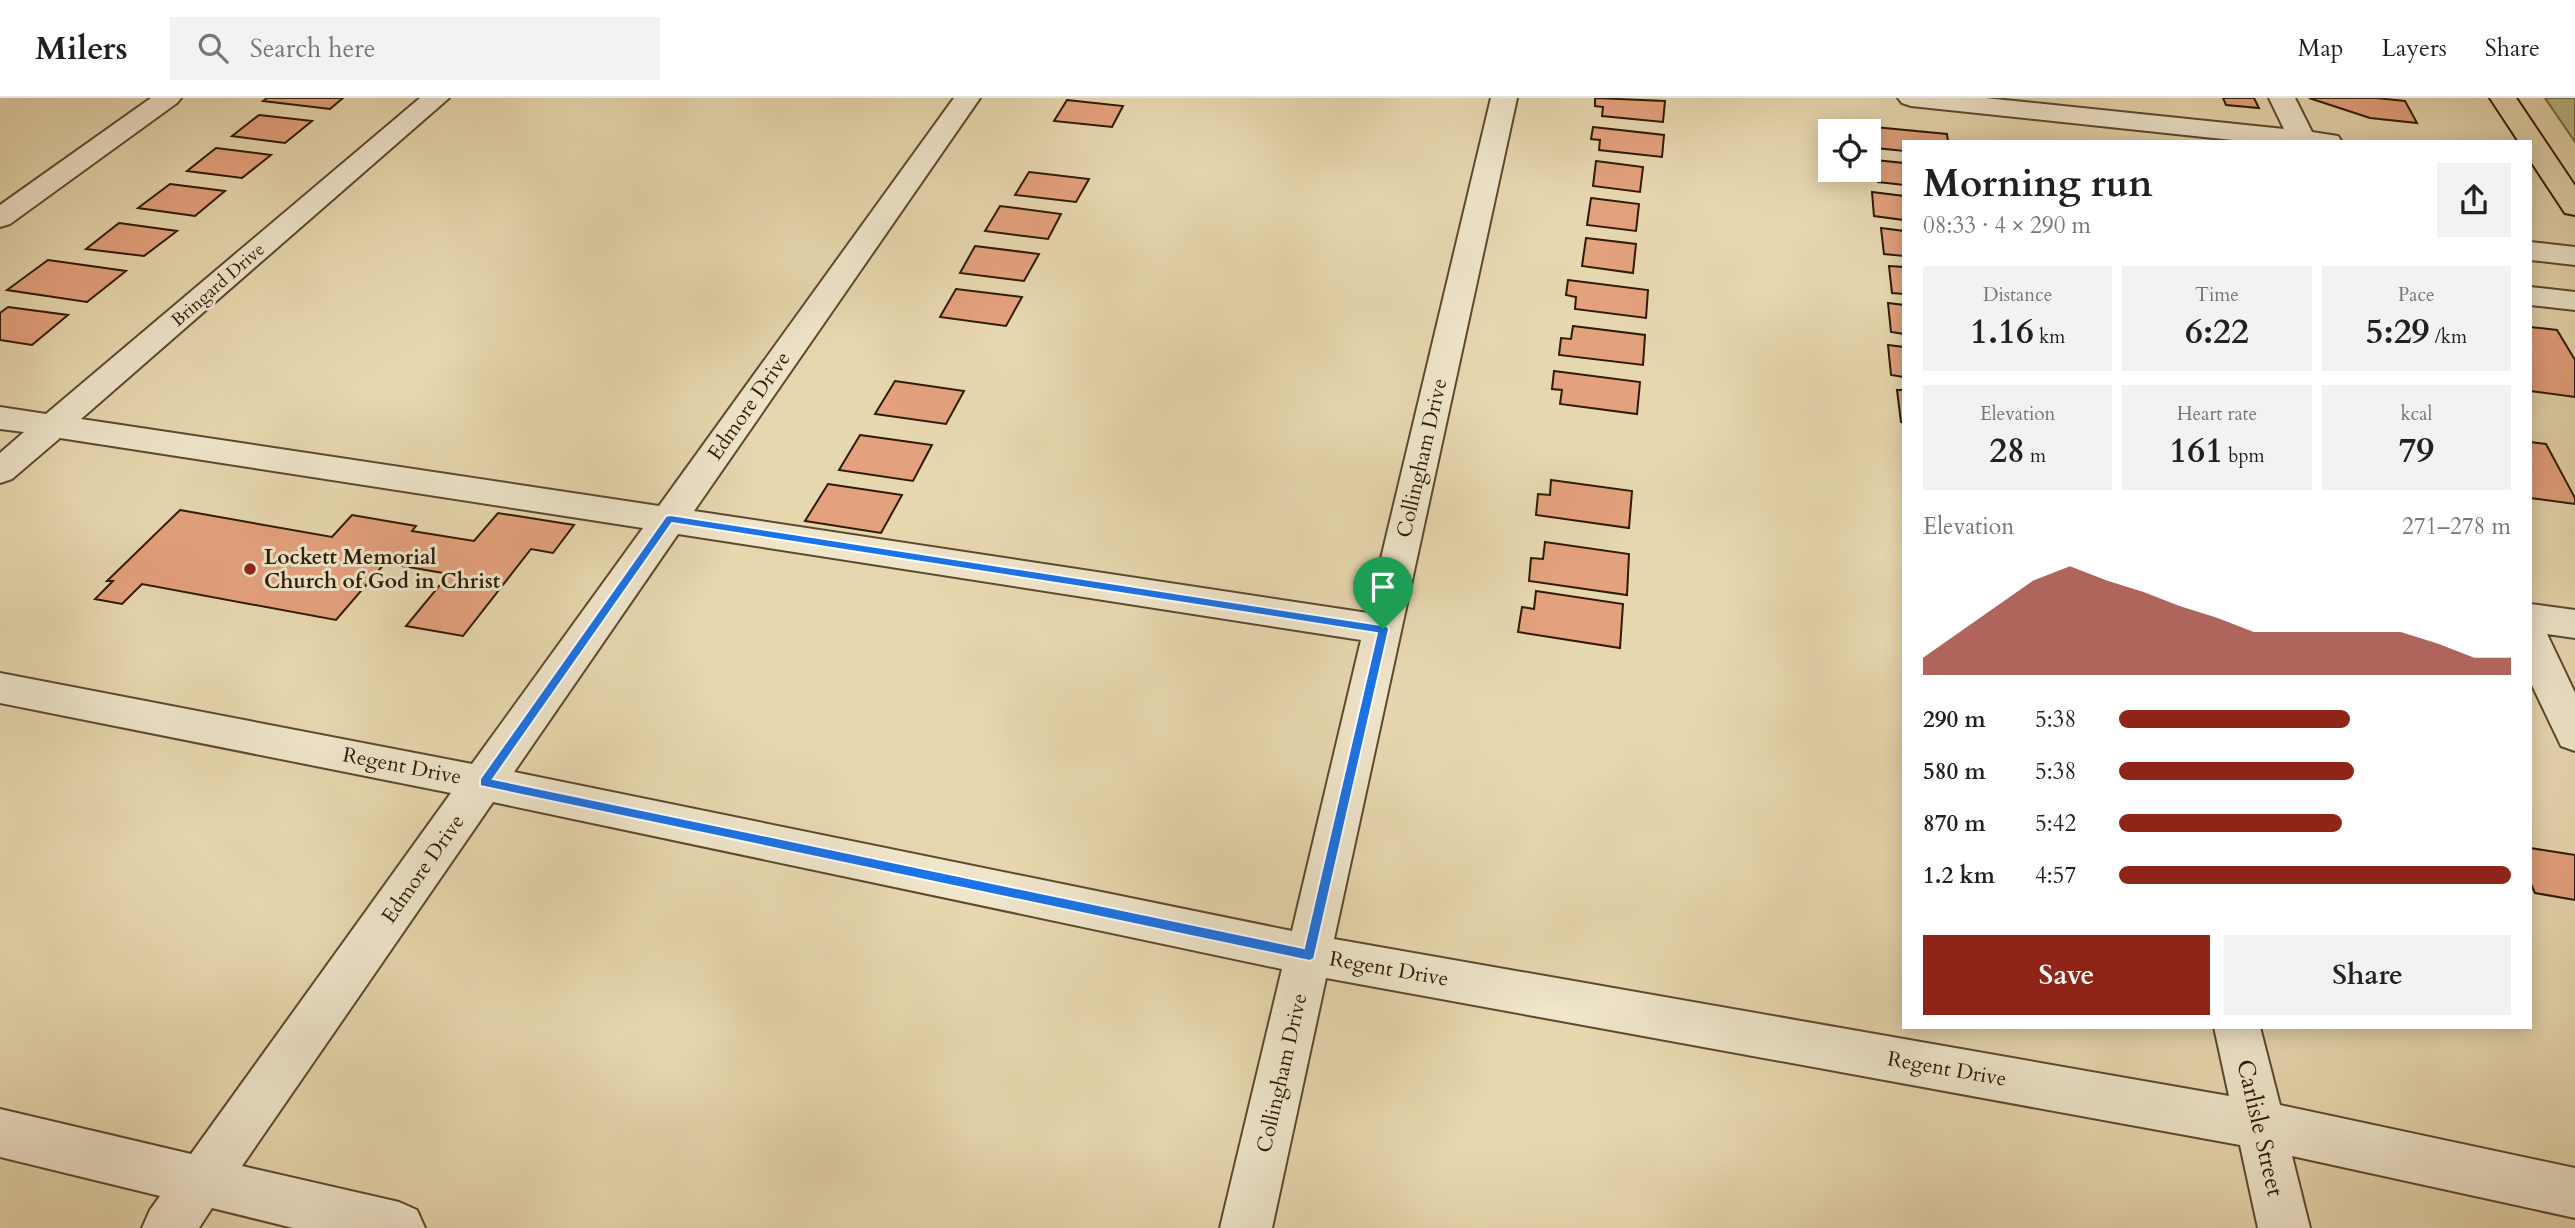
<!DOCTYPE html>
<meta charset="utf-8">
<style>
:root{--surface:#fff;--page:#f2f2f2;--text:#202124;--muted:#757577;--line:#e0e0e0;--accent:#8f2418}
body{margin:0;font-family:Cardo,serif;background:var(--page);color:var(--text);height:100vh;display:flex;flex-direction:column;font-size:26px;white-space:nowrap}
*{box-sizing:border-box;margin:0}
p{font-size:23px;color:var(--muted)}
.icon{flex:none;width:38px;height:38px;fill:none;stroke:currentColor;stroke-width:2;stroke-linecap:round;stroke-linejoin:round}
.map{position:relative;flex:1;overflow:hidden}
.side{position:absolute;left:1902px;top:42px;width:630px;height:889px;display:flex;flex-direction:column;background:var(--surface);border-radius:0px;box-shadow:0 4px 18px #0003}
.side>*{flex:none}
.buttons{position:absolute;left:1818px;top:21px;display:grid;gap:14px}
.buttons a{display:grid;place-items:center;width:63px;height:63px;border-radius:0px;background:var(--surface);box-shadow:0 4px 18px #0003;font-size:35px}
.pin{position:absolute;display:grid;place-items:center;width:60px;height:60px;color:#fff;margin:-72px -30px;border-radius:50% 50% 50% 0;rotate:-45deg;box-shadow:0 0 7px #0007}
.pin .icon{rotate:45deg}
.round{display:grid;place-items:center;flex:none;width:74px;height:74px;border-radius:0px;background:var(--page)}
.headline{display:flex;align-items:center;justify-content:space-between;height:119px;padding:0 21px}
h1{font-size:38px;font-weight:700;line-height:52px}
.figures{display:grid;grid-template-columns:repeat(3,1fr);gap:10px;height:119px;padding:7px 21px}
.figures div{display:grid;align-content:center;border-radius:0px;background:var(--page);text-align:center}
.figures b{font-size:35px;font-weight:700}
.figures small{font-size:19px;font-weight:400}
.figures p{font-size:19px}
.chart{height:196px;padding:14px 21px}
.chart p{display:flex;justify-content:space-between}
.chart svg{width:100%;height:126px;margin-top:7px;fill:var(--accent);opacity:.7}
.primary-button{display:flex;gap:14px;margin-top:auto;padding:14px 21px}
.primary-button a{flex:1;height:80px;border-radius:0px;background:var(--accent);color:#fff;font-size:28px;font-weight:700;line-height:80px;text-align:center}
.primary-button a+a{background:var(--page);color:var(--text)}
ul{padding:0 21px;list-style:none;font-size:23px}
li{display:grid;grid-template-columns:112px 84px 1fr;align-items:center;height:52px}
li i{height:18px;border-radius:9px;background:var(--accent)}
header{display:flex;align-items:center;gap:42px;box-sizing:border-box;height:98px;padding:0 35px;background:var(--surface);border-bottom:2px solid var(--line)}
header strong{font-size:33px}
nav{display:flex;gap:38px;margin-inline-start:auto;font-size:24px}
.search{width:490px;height:63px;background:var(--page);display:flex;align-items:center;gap:18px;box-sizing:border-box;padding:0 24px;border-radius:0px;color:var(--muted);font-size:26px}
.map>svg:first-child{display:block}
</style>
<header>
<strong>Milers</strong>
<div class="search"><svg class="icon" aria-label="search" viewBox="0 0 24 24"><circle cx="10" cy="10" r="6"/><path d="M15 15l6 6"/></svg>Search here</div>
<nav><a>Map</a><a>Layers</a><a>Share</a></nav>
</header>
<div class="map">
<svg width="2575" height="1130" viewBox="0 0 2575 1130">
<rect width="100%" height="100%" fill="#e7d7af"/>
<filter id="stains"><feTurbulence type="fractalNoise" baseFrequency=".00286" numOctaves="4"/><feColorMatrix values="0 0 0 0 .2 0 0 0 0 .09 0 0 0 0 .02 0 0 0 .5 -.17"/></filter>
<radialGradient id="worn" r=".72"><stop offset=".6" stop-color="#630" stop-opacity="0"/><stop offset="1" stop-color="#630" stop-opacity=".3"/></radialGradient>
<path fill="#babd87" stroke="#746c45" stroke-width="2" d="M2545,0H2575V44Z"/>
<path fill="#e4a17d" stroke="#2f1a03" stroke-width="2" d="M267,0H343L330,11L263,3Z
M1595,0L1665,3L1663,24L1602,18L1603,9L1595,8Z
M2223,0H2254L2259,10L2226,7Z
M2309,0H2376L2405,3L2417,25L2370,20Z
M1067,2L1123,8L1112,29L1054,23Z
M259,17L312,23L285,45L232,38Z
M1593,29L1664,37L1662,59L1599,52L1600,42L1591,41Z
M1874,29L1947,36L1948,44H1904V53L1876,50Z
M216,50L271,57L242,80L187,73Z
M1875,62L1904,65V87L1878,84Z
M1596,63L1643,69L1640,94L1593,88Z
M1029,74L1089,81L1076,104L1015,97Z
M170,86L225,93L195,118L138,110Z
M1872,94L1904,98V122L1874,118Z
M1591,100L1639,106L1636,133L1587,127Z
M1000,108L1061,116L1048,141L985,133Z
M119,125L177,133L144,158L86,151Z
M1881,130L1904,133V158L1884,156Z
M1586,140L1636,146L1633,175L1582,168Z
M975,148L1039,156L1024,183L960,175Z
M48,162L126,173L87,204L7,192Z
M1889,168L1904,169V196L1892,195Z
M1568,182L1648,192L1646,220L1575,211L1576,199L1566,197Z
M956,191L1022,199L1006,228L940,219Z
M1888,205L1904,207V236L1891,234Z
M8,209L68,217L32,247L0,242V215Z
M1573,228L1645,237L1643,267L1559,257L1561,240L1571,241Z
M2530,229L2557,232L2575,262V299L2530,293Z
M1888,247L1904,249V279L1891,277Z
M1554,273L1640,284L1637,316L1560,306L1562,292L1552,291Z
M895,283L964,293L946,326L875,316Z
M1897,292H1904V325L1901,324Z
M860,337L932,347L913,383L839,372Z
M2530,344L2546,346L2575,400V406L2530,400Z
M1551,382L1632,393L1629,430L1536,417L1538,396L1550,397Z
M828,386L902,397L881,435L805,423Z
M180,412L332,439L352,417L416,428L412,433L474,443L498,415L574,427L553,455L531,451L463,538L406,528L449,476L385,465L336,522L142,486L122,506L95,501L113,483H107Z
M1545,444L1629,456L1627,497L1529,483L1531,460L1543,461Z
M1536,493L1623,506L1620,550L1518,534L1522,509L1534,511Z
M2530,750L2575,757V802L2535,795L2530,784Z"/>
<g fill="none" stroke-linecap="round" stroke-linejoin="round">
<defs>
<path id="minor" d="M151,0H181L177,5L10,126L0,129V107Z
M420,0H449L81,321L659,408L954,0H980L694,413L1368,515L1491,0H1517L1334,841L2229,998L2214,929H2260L2280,1007L2575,1070V1120L2292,1058L2310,1130H2258L2240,1047L1326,880L1272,1130H1220L1282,871L493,704L242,1068L399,1104L417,1112L425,1130H293L212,1110L199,1130H142L150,1112L160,1098L0,1059V1011L191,1056L451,695L0,605V575L472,666L643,430L60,340L12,381L0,385V355L24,334L0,331V309L46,316ZM678,436L1361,542L1292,833L514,674Z
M1898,0H1985L2284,31L2269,0H2295L2312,34L2338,38L2342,44H2251L1911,8L1902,5Z
M2530,144L2575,149V167L2530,162Z
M2530,189L2575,194V212L2530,207Z
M2530,506L2575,512V540L2547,536L2575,595V653L2561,648L2530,583Z"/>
<path id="highway" d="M2490,0H2516L2575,88V117L2565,115L2530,62V44H2519Z"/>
</defs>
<use href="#minor" stroke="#5d492e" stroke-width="4"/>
<use href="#highway" stroke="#2f1a03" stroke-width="4"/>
<use href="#minor" fill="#efe5cb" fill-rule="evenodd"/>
<use href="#highway" fill="#e7d7af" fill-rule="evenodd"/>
</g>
<path fill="#1a73e8" stroke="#fff" stroke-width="2" fill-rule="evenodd" d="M670,417L1387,528L1389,531L1314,861L1310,863L480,688V681L666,418ZM672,425L1377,535L1304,850L493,681Z"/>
<circle fill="#8f2418" stroke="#efe5cb" stroke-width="2.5" cx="250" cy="471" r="7"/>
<g text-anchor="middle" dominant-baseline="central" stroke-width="6" stroke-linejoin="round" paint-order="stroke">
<g font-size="18" fill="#2f1a03" stroke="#efe5cb">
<text transform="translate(218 187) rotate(-41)">Bringard Drive</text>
</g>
<g font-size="21" fill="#2f1a03" stroke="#efe5cb">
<text transform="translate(749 308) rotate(-55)">Edmore Drive</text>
<text transform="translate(1422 360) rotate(-77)">Collingham Drive</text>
<text transform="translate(402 668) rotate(11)">Regent Drive</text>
<text transform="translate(423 771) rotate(-55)">Edmore Drive</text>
<text transform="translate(1389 871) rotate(10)">Regent Drive</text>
<text transform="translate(1947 971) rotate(10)">Regent Drive</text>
<text transform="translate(1282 975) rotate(-77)">Collingham Drive</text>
</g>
<g font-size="21" font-weight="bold" fill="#2f1a03" stroke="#efe5cb" text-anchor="start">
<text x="264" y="459">Lockett Memorial<tspan x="264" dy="24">Church of God in Christ</tspan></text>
</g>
<g font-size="24" fill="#2f1a03" stroke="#efe5cb">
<text transform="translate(2260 1030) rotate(77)">Carlisle Street</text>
</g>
</g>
<rect width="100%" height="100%" filter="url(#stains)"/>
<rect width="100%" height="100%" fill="url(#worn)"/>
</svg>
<div class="buttons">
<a><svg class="icon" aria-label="locate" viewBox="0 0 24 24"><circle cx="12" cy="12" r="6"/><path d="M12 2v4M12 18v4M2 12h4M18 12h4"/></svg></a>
</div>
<div class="pin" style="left:1383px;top:531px;background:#1e9e55"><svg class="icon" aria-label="arrive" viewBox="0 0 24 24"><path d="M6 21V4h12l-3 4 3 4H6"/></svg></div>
<section class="side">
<div class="headline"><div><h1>Morning run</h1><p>08:33 · 4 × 290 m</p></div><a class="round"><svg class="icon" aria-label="share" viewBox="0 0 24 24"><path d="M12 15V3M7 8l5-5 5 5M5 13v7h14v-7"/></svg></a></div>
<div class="figures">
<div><p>Distance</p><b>1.16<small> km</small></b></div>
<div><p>Time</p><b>6:22</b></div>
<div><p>Pace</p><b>5:29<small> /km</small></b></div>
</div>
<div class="figures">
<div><p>Elevation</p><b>28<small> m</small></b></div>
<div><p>Heart rate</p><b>161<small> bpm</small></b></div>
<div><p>kcal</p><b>79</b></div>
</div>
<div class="chart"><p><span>Elevation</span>271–278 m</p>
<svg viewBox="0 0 160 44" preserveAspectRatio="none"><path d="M0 44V38L10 29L20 20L30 11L40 6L50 11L60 15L70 20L80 24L90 29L100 29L110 29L120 29L130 29L140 33L150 38L160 38V44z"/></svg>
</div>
<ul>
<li><b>290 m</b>5:38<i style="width:59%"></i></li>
<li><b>580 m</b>5:38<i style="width:60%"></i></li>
<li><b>870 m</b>5:42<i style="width:57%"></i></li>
<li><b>1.2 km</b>4:57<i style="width:100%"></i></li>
</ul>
<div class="primary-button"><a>Save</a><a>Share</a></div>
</section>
</div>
